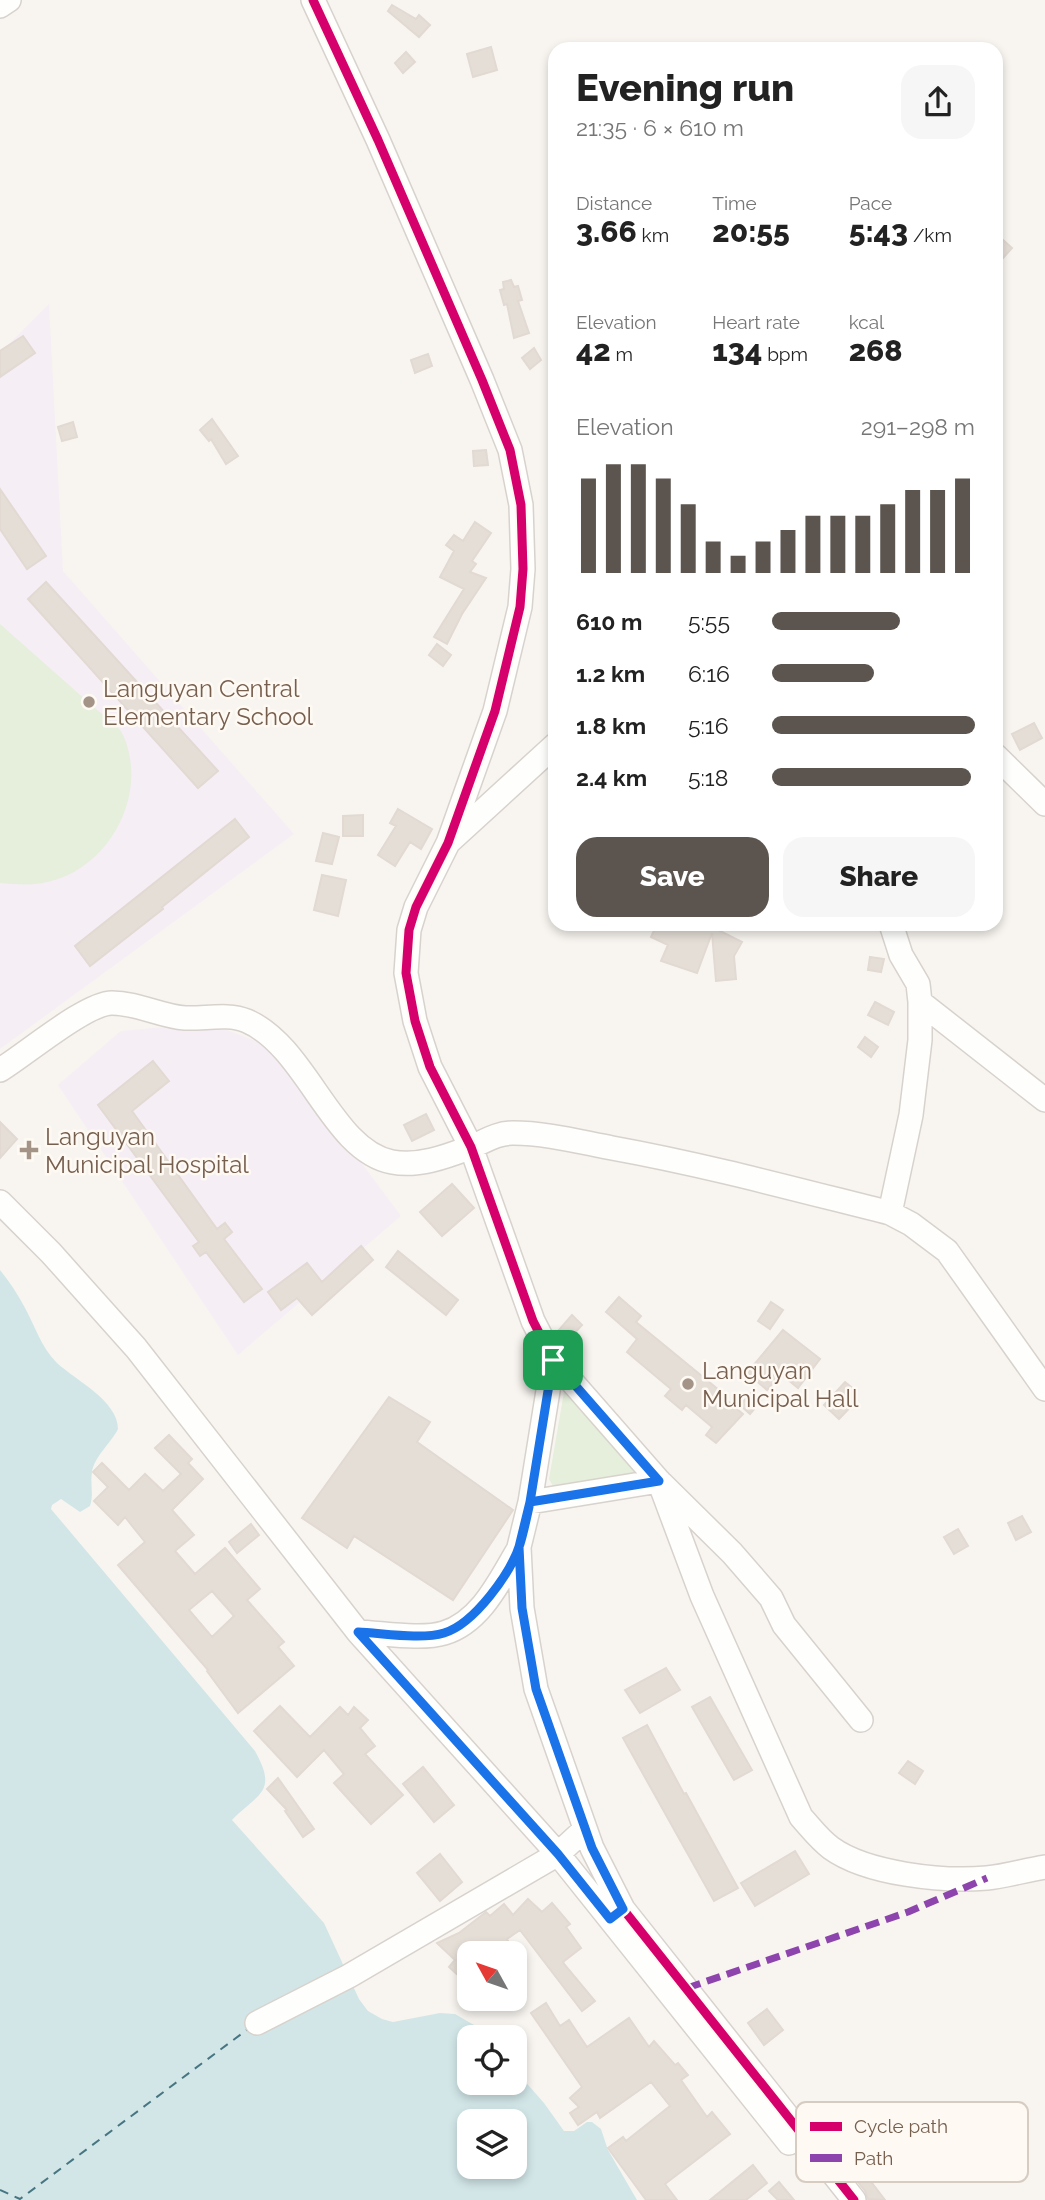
<!DOCTYPE html>
<meta charset="utf-8">
<style>
:root{--surface:#fff;--page:#f6f6f6;--text:#222;--muted:#767676;--accent:#5c554f}
body{margin:0;font-family:Raleway,sans-serif;background:var(--page);color:var(--text);height:100vh;display:flex;flex-direction:column;font-size:26px;white-space:nowrap}
*{box-sizing:border-box;margin:0}
p{font-size:23px;color:var(--muted)}
.icon{flex:none;width:38px;height:38px;fill:none;stroke:currentColor;stroke-width:2;stroke-linecap:round;stroke-linejoin:round}
.map{position:relative;flex:1;overflow:hidden}
.side{position:absolute;left:548px;top:42px;width:455px;height:889px;display:flex;flex-direction:column;background:var(--surface);border-radius:21px;box-shadow:0 4px 10px #0003}
.side>*{flex:none}
.needle{width:46px;rotate:310deg}
.tools{position:absolute;left:457px;top:1941px;display:grid;gap:14px}
.tools a{display:grid;place-items:center;width:70px;height:70px;border-radius:14px;background:var(--surface);box-shadow:0 4px 10px #0003;font-size:35px}
.pin{position:absolute;display:grid;place-items:center;width:60px;height:60px;color:#fff;margin:-30px;border-radius:14px;box-shadow:0 4px 10px #0006}
.round{display:grid;place-items:center;flex:none;width:74px;height:74px;border-radius:21px;background:var(--page)}
.summary{display:flex;align-items:center;justify-content:space-between;height:119px;padding:0 28px}
h1{font-size:38px;font-weight:800;line-height:52px}
.metrics{display:grid;grid-template-columns:repeat(3,1fr);gap:10px;height:119px;padding:7px 28px}
.metrics div{display:grid;align-content:center}
.metrics b{font-size:30px;font-weight:800}
.metrics small{font-size:19px;font-weight:400}
.metrics p{font-size:19px}
.chart{height:196px;padding:14px 28px}
.chart p{display:flex;justify-content:space-between}
.chart svg{width:100%;height:126px;margin-top:7px;stroke:var(--accent);stroke-width:6}
.cta{display:flex;gap:14px;margin-top:auto;padding:14px 28px}
.cta a{flex:1;height:80px;border-radius:21px;background:var(--accent);color:#fff;font-size:28px;font-weight:800;line-height:80px;text-align:center}
.cta a+a{background:var(--page);color:var(--text)}
ul{padding:0 28px;list-style:none;font-size:23px}
li{display:grid;grid-template-columns:112px 84px 1fr;align-items:center;height:52px}
li i{height:18px;border-radius:9px;background:var(--accent)}
.map>svg:first-child{display:block}
</style>
<div class="map">
<svg width="1045" height="2200" viewBox="0 0 1045 2200">
<rect width="100%" height="100%" fill="#f8f5f0"/>
<path fill="#f5eef5" d="M49,304L63,571L294,834L0,1049V353Z
M208,1023L277,1049L401,1216L238,1355L58,1085L121,1031Z"/>
<path fill="#e5efdc" d="M0,624C32,652 64,681 96,709C104,716 119,725 123,735C148,790 114,860 58,879C39,886 20,885 0,883Z
M564,1392L637,1473L554,1488L549,1479Z"/>
<path fill="#d2e6e8" fill-rule="evenodd" d="M0,1270C9,1281 17,1293 24,1306C35,1326 41,1347 57,1363C77,1381 118,1401 118,1429C111,1443 94,1457 92,1472C90,1485 94,1494 90,1506L80,1512L61,1499L52,1505L51,1509L255,1751C278,1792 259,1793 232,1820L324,1923L359,1999L368,2011L382,2019L393,2022L440,2013L455,2014L474,2025L484,2037H469V2082H514L515,2070L544,2103L564,2131H574L587,2122H592L601,2129L608,2150L637,2200H0ZM469,2121H514V2166H469Z"/>
<g fill="none" stroke-linecap="round" stroke-linejoin="round">
<path stroke="#477682" stroke-width="2" stroke-dasharray="9 7" stroke-linecap="butt" d="M0,2190L20,2199L248,2029"/>
</g>
<path fill="#e5ded7" stroke="#e1d9d2" stroke-width="2" fill-rule="evenodd" d="M392,5L416,19L419,15L430,25L419,37L388,11Z
M491,47L497,70L473,77L467,54Z
M406,52L415,62L403,73L395,63Z
M1002,239L1012,248L1003,258L996,252V246Z
M511,280L514,287L518,286L522,300L518,301L529,333L514,338L507,304L504,305L500,290L504,289L503,282Z
M23,336L35,353L0,377V351Z
M534,348L541,360L530,369L522,358Z
M428,354L432,366L415,373L411,360Z
M212,419L238,456L226,464L211,439L209,441L200,430Z
M73,422L77,437L62,441L58,427Z
M486,450L488,465L474,466L473,451Z
M0,489L46,556L27,569L0,529Z
M475,522L491,533L472,561L476,564L470,572L486,578L462,614L447,644L434,637L464,589L440,577L454,551L446,545L454,535L463,541Z
M46,582L218,771L198,788L28,599Z
M437,644L451,655L443,666L429,655Z
M1034,723L1042,738L1020,750L1012,734Z
M398,809L432,829L421,849L410,842L395,866L378,855L396,826L390,823Z
M363,815V836H343V816Z
M235,819L249,837L162,907L163,909L90,966L75,946Z
M323,833L339,837L332,864L316,861Z
M322,875L346,880L338,916L314,910Z
M657,924H716L714,928L742,942L734,956L736,979L716,981L712,933L697,973L661,961L668,945L651,937Z
M870,957L884,959L881,972L868,970Z
M875,1002L894,1012L888,1025L868,1015Z
M865,1037L878,1047L871,1057L858,1047Z
M153,1061L169,1081L132,1111L217,1229L225,1223L232,1232L224,1239L262,1289L244,1302L206,1252L200,1256L193,1246L199,1242L98,1105Z
M426,1114L434,1130L412,1141L404,1125Z
M0,1122L17,1139L0,1158Z
M452,1184L474,1208L442,1236L420,1212Z
M361,1246L373,1260L312,1315L297,1298L281,1310L268,1292L307,1263L322,1282Z
M398,1251L458,1300L446,1315L386,1267Z
M619,1297L641,1316L636,1322L719,1390L717,1392L743,1414L716,1443L706,1435L712,1427L686,1405L682,1410L665,1396L671,1389L627,1352L637,1339L606,1312Z
M771,1302L783,1310L770,1329L758,1321Z
M572,1315L582,1325L569,1339L559,1330Z
M783,1330L820,1359L798,1388L781,1374L767,1390L747,1373Z
M845,1382L856,1391L852,1396L857,1400L839,1419L824,1405Z
M751,1393L761,1401L750,1414L740,1405Z
M389,1397L430,1422L417,1442L513,1510L453,1600L354,1536L347,1548L302,1518Z
M169,1435L192,1459L188,1463L203,1479L172,1510L194,1535L175,1551L195,1574L225,1548L260,1589L247,1600L284,1642L278,1647L294,1666L238,1713L207,1671L208,1670L118,1565L145,1542L125,1517L118,1525L94,1501L108,1487L93,1472L102,1463L129,1490L145,1474L163,1491L181,1474L155,1448ZM212,1591L234,1616L212,1637L189,1610Z
M1022,1516L1031,1532L1016,1540L1008,1523Z
M251,1524L259,1535L237,1553L229,1542Z
M958,1529L968,1546L954,1554L944,1537Z
M666,1668L680,1690L640,1713L625,1690Z
M710,1697L752,1770L734,1780L692,1707Z
M280,1706L310,1737L340,1707L348,1715L354,1707L368,1720L360,1728L375,1746L365,1754L403,1795L371,1824L334,1783L344,1774L324,1750L297,1777L254,1731Z
M647,1725L684,1794L686,1793L738,1888L714,1901L623,1738Z
M908,1761L923,1771L915,1784L899,1773Z
M423,1767L454,1805L434,1822L403,1784Z
M278,1778L314,1829L303,1837L285,1811L287,1810L267,1789Z
M795,1851L809,1874L755,1906L741,1883Z
M440,1854L462,1882L440,1901L417,1873Z
M528,1899L542,1912L552,1903L570,1924L566,1927L581,1948L563,1962L564,1964L595,2001L582,2011L520,1930L507,1939L510,1945L501,1953H469V1974L465,1970L460,1977L449,1967L455,1960L437,1943L459,1933L486,1912L490,1916L504,1904L513,1915Z
M546,2003L560,2026L569,2020L587,2047L629,2018L649,2047L654,2041L675,2065L678,2063L688,2075L681,2080L707,2117L712,2112L730,2134L665,2184L677,2200H646L608,2148L623,2137L626,2141L670,2106L651,2082L600,2118L597,2112L578,2125L570,2113L579,2107L570,2098L582,2087L531,2013Z
M767,2009L783,2030L764,2045L748,2023Z
M814,2108L836,2137L840,2134L875,2181L872,2183L885,2200L868,2199L865,2191L805,2115Z
M753,2165L767,2183L746,2200H710Z
M779,2182L794,2200H778L769,2191Z"/>
<g fill="none" stroke-linecap="round" stroke-linejoin="round">
<defs>
<path id="minor" d="M313,0L378,140L482,380L510,450L521,505L523,569L520,607L495,711L448,843L416,907L409,930L406,973L415,1021L430,1067L471,1147L533,1321L553,1360L530,1502L519,1547L522,1608L536,1689L592,1848L623,1909L854,2200
M0,6L9,0
M996,756L1045,804
M450,841L555,745
M920,1002L1045,1100
M0,1070C25,1055 86,1003 112,1003C138,1003 160,1016 185,1018C205,1019 228,1013 247,1021C307,1047 332,1151 392,1162C418,1167 445,1157 469,1148C484,1142 496,1133 513,1133C546,1133 580,1142 612,1148C706,1165 798,1190 890,1213L911,1224L947,1251L1045,1389
M0,1202L51,1253L136,1348L358,1632L558,1854L789,2143
M890,1213L911,1115L920,1040V1002L918,984L901,955L891,924
M553,1360L659,1481L732,1553L771,1598L784,1625L861,1720
M530,1502L659,1481L702,1596L801,1817C811,1828 819,1839 831,1848C867,1874 943,1882 987,1878C1006,1876 1026,1870 1045,1867
M358,1632C383,1633 421,1640 444,1633C481,1622 500,1580 518,1550
M257,2023L349,1976L558,1854L585,1829"/>
</defs>
<use href="#minor" stroke="#d8d2cd" stroke-width="26"/>
<use href="#minor" stroke="#fefefd" stroke-width="23"/>
<path stroke="#8e44ad" stroke-width="7" stroke-dasharray="14 7" stroke-linecap="butt" d="M687,1988L908,1912L987,1878"/>
<defs>
<path id="cycleway" d="M313,0L378,140L482,380L510,450L521,505L523,569L520,607L495,711L448,843L416,907L409,930L406,973L415,1021L430,1067L471,1147L533,1321L553,1360L530,1502L519,1547L522,1608L536,1689L592,1848L623,1909L854,2200"/>
</defs>
<use href="#cycleway" stroke="#fefaf3" stroke-width="13"/>
<use href="#cycleway" stroke="#d6006c" stroke-width="9"/>
</g>
<g fill="none" stroke-linecap="round" stroke-linejoin="round">
<defs>
<path id="route" d="M553,1360L530,1502L519,1547L522,1608L536,1689L592,1848L623,1909L610,1919L558,1854L358,1632C382,1633 421,1640 444,1633C474,1624 511,1573 520,1544C524,1531 527,1516 530,1502L659,1481L553,1360"/>
</defs>
<use href="#route" stroke="#fff" stroke-width="14"/>
<use href="#route" stroke="#1a73e8" stroke-width="9"/>
</g>
<g fill="#a49487" stroke="#fefaf3" stroke-width="2.5">
<circle cx="89" cy="702" r="7"/>
<path d="M25.5 1139.5h7v7h7v7h-7v7h-7v-7h-7v-7h7z"/>
<circle cx="688" cy="1384" r="7"/>
</g>
<g text-anchor="middle" dominant-baseline="central" stroke-width="5" stroke-linejoin="round" paint-order="stroke">
<g font-size="24" fill="#775f4f" stroke="#fefaf3" text-anchor="start">
<text x="103" y="688">Languyan Central<tspan x="103" dy="28">Elementary School</tspan></text>
<text x="45" y="1136">Languyan<tspan x="45" dy="28">Municipal Hospital</tspan></text>
<text x="702" y="1370">Languyan<tspan x="702" dy="28">Municipal Hall</tspan></text>
</g>
</g>
<rect x="796" y="2102" width="232" height="80" rx="10" fill="#fefaf3" stroke="#d6ccc2" stroke-width="2"/>
<rect x="810" y="2122" width="32" height="9" fill="#d6006c"/>
<rect x="810" y="2154" width="32" height="8" fill="#8e44ad"/>
<g font-size="19" fill="#775f4f">
<text x="854" y="2133">Cycle path</text>
<text x="854" y="2165">Path</text>
</g>
</svg>
<div class="tools">
<a><svg class="needle" viewBox="-14 -14 28 28"><path d="M0-13l5 13h-10z" fill="#e53935"/><path d="M0 13l5-13h-10z" fill="#767676"/></svg></a>
<a><svg class="icon" aria-label="locate" viewBox="0 0 24 24"><circle cx="12" cy="12" r="6"/><path d="M12 2v4M12 18v4M2 12h4M18 12h4"/></svg></a>
<a><svg class="icon" aria-label="layers" viewBox="0 0 24 24"><path d="M12 4l9 5-9 5-9-5zM3 14l9 5 9-5"/></svg></a>
</div>
<div class="pin" style="left:553px;top:1360px;background:#1e9e55"><svg class="icon" aria-label="arrive" viewBox="0 0 24 24"><path d="M6 21V4h12l-3 4 3 4H6"/></svg></div>
<section class="side">
<div class="summary"><div><h1>Evening run</h1><p>21:35 · 6 × 610 m</p></div><a class="round"><svg class="icon" aria-label="share" viewBox="0 0 24 24"><path d="M12 15V3M7 8l5-5 5 5M5 13v7h14v-7"/></svg></a></div>
<div class="metrics">
<div><p>Distance</p><b>3.66<small> km</small></b></div>
<div><p>Time</p><b>20:55</b></div>
<div><p>Pace</p><b>5:43<small> /km</small></b></div>
</div>
<div class="metrics">
<div><p>Elevation</p><b>42<small> m</small></b></div>
<div><p>Heart rate</p><b>134<small> bpm</small></b></div>
<div><p>kcal</p><b>268</b></div>
</div>
<div class="chart"><p><span>Elevation</span>291–298 m</p>
<svg viewBox="0 0 160 44" preserveAspectRatio="none"><path d="M5 44V11M15 44V6M25 44V6M35 44V11M45 44V20M55 44V33M65 44V38M75 44V33M85 44V29M95 44V24M105 44V24M115 44V24M125 44V20M135 44V15M145 44V15M155 44V11"/></svg>
</div>
<ul>
<li><b>610 m</b>5:55<i style="width:63%"></i></li>
<li><b>1.2 km</b>6:16<i style="width:50%"></i></li>
<li><b>1.8 km</b>5:16<i style="width:100%"></i></li>
<li><b>2.4 km</b>5:18<i style="width:98%"></i></li>
</ul>
<div class="cta"><a>Save</a><a>Share</a></div>
</section>
</div>
